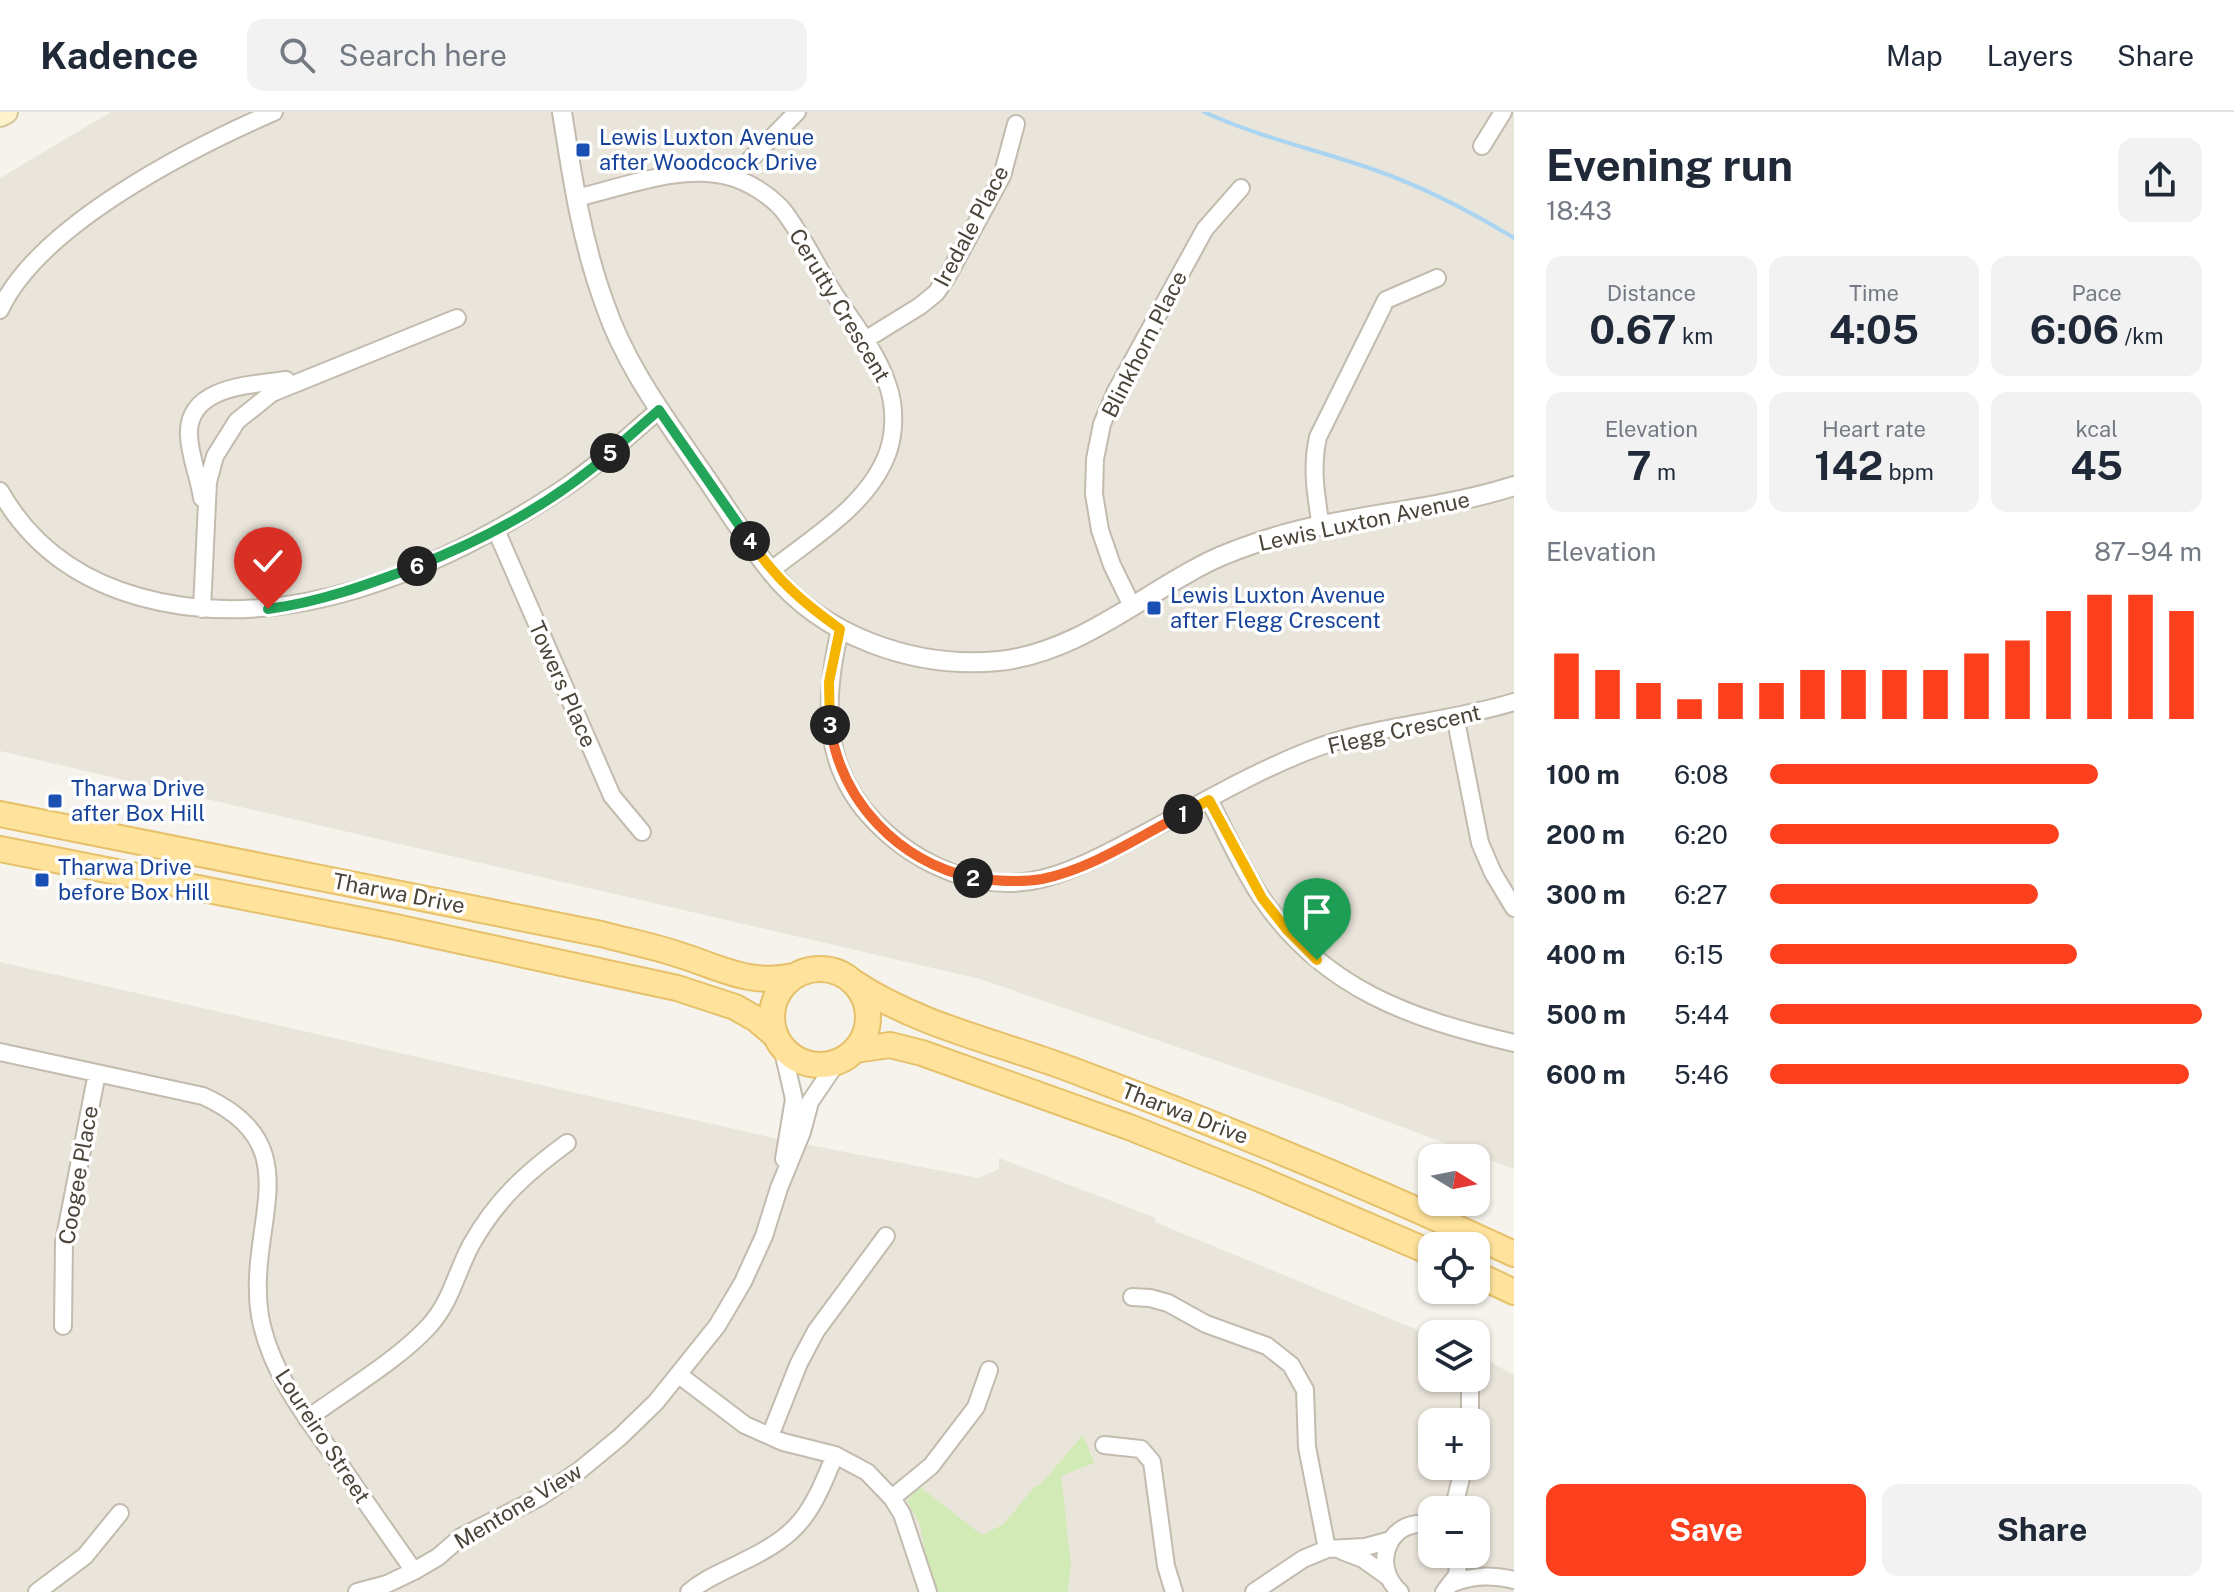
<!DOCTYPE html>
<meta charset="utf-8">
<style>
:root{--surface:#fff;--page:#f2f2f3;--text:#1f2937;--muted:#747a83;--line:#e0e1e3;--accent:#fc3f1d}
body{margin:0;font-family:"Public Sans",sans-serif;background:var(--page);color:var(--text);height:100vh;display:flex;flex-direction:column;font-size:30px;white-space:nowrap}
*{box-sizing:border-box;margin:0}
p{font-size:26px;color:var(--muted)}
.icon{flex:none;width:44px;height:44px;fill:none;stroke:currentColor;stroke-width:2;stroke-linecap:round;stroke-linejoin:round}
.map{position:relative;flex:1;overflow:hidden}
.drawer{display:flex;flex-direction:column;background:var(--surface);width:720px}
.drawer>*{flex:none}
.needle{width:52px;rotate:100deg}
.fabs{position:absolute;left:1418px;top:1032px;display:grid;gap:16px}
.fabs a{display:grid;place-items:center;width:72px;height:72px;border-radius:16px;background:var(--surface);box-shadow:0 2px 6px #0004;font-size:40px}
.pin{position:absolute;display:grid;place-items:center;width:68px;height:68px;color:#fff;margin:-82px -34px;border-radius:50% 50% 50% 0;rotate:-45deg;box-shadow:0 0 8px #0007}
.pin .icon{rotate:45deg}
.km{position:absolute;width:40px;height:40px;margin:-20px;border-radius:50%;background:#222;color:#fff;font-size:22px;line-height:40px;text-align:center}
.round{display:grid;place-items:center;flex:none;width:84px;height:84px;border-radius:16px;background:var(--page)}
.head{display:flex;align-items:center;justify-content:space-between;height:136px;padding:0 32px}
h1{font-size:44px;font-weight:700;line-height:60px}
.metrics{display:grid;grid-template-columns:repeat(3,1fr);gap:12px;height:136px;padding:8px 32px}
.metrics div{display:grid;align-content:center;border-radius:16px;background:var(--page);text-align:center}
.metrics b{font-size:40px;font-weight:700}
.metrics small{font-size:22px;font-weight:400}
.metrics p{font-size:22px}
.chart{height:224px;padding:16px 32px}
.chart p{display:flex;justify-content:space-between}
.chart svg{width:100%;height:144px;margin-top:8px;stroke:var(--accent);stroke-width:6}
.action{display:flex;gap:16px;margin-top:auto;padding:16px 32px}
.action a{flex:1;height:92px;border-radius:16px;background:var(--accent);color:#fff;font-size:32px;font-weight:700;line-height:92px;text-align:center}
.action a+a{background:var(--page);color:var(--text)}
ul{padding:0 32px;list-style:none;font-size:26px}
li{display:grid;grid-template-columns:128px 96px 1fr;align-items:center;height:60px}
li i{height:20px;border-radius:10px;background:var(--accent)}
header{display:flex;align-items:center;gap:48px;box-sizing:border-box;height:112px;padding:0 40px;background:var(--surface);border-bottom:2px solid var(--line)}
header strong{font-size:38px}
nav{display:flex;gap:44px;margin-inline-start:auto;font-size:28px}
.search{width:560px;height:72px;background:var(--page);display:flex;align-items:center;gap:20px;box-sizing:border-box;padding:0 28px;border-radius:16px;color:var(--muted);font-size:30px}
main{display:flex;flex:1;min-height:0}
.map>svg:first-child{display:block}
</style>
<header>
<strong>Kadence</strong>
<div class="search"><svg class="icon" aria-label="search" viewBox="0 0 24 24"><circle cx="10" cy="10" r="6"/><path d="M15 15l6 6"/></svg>Search here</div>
<nav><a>Map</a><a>Layers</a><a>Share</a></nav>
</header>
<main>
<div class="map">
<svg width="1514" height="1480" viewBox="0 0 1514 1480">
<rect width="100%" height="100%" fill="#f6f3ec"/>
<path fill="#eae5da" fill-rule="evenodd" d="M111,0H1514V1057L1325,986L980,867L0,639V66Z
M0,850L774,1026L978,1066L999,1057V1046L1156,1106L1155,1110L1432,1224V1266H1476V1242L1514,1263V1480H0ZM1432,1310H1476V1354H1432ZM1432,1398H1476V1442H1432Z"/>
<path fill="#d2eab5" d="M1083,1323L1094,1351L1061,1364L1071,1451L1068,1480H938L930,1466L920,1413L907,1389L920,1375L982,1423L1004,1412L1034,1375L1041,1372Z"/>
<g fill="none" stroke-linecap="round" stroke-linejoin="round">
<path stroke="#a9d4f2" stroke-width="4" d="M1204,0C1258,25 1318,38 1375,58C1423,75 1470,99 1514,126"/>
<defs>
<path id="minor" d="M1482,34L1503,0
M733,65L797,0
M576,86C625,75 681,51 731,65C749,70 769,83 782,97C802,122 816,153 833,180C852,210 877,239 888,274C895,294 895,319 888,340C869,393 813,425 770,459
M0,198C39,113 191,36 274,0
M865,228L920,194L936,181L947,165L1002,64L1016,12
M0,379C31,434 79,468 140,485C285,526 441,457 561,378C596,355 627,325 659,298
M202,386C199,365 190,345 189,324C186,274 251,273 286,268
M1321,415C1316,384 1311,356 1318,325L1386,188L1437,166
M496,418L612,684L642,720
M1132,494L1112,453L1100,418L1094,382L1095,347L1102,312L1116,279L1205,117L1241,76
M202,497L208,370L215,344L237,309L272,281L457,206
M840,517C824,587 820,654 875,710C918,754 983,783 1045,766C1081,756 1113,738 1145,721C1198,693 1252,661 1308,639C1374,613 1446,611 1514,590
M1455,604L1480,731L1493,761L1514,796
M1209,688C1226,720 1241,755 1261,785C1323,877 1411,907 1514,931
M782,935L794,987L784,1047
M0,940L203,984C314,1034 245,1112 260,1204C270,1259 305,1304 337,1348C362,1385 388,1422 414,1459
M1132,1185L1150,1186L1168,1191L1206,1212L1267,1234L1291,1253L1305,1278L1307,1335L1327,1437
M63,1214L64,1130L97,961
M679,1263L745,1313L783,1330L835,1343L867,1360L892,1386L902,1402L928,1480
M307,1307C345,1279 398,1248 429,1214C451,1190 456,1161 471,1133C496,1088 526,1061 567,1031
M1470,1310V1273
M770,1324L799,1251L816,1219L886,1124
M1104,1333L1141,1337L1152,1350L1166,1454L1174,1480
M892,1386L931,1354L976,1295L989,1258
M1453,1398L1464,1354
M1342,1439L1363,1447L1388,1465
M1453,1471C1475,1463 1491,1463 1514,1468
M37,1480L85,1444L120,1401
M357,1480L387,1472L414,1459L438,1445L461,1425L540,1385L580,1358L620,1325L656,1290L717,1214L743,1170L764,1124L779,1076L802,1020L810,990L837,950
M689,1480C705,1466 725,1459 744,1449C802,1421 811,1401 835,1343
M1254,1480L1303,1447L1327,1437L1365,1435L1391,1428
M1400,1480C1369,1453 1390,1403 1432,1413
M1444,1480L1457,1463L1459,1442"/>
<path id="tertiary" d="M562,0C572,65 582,131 605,193C625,252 663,303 697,353C721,387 743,424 769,457C822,525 915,557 999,549C1073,541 1132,491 1195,457C1214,446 1235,438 1256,431C1339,402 1430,401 1514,374"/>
<path id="secondary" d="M0,3L6,0"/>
<path id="primary" d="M0,702L601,822C627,829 654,834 680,843C721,856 751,874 794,864
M0,737L391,814L677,876L735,895L756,907L776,924
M772 905a48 48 0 1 1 96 0a48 48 0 1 1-96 0Z
M853,870C922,916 1007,932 1083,962C1229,1017 1373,1076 1514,1142
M855,938L890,933L922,941L1129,1015L1255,1065L1432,1141
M1476,1162L1514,1180"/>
</defs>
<use href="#minor" stroke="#c2bbae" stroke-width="20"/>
<use href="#tertiary" stroke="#c2bbae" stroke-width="22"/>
<use href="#secondary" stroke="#d6c79b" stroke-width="26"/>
<use href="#primary" stroke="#e6c16a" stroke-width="28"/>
<use href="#minor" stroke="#fff" stroke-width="16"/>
<use href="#tertiary" stroke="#fff" stroke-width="18"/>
<use href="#secondary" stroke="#fff3cd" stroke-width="22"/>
<use href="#primary" stroke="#ffe39c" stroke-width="24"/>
</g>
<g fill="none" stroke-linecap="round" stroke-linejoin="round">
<defs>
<path id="split-1" d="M1183,702L1209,688L1262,786L1287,818L1317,848"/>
<path id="split-2" d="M973,766C996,769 1019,771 1042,767C1091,757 1139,725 1183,702"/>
<path id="split-3" d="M830,613C841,690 898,749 973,766"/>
<path id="split-4" d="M750,429C776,467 802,490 840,517L829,570L830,613"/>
<path id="split-5" d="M610,341L659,298L750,429"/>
<path id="split-6" d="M417,454C485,427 555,390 610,341"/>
<path id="split-7" d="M268,497C320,490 367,473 417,454"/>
</defs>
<use href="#split-1" stroke="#fff" stroke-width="16"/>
<use href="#split-2" stroke="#fff" stroke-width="16"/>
<use href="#split-3" stroke="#fff" stroke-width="16"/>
<use href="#split-4" stroke="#fff" stroke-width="16"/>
<use href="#split-5" stroke="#fff" stroke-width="16"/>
<use href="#split-6" stroke="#fff" stroke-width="16"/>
<use href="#split-7" stroke="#fff" stroke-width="16"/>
<use href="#split-1" stroke="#f5b400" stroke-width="10"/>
<use href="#split-2" stroke="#f0652b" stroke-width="10"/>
<use href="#split-3" stroke="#f0652b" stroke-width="10"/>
<use href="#split-4" stroke="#f5b400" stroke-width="10"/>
<use href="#split-5" stroke="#22a559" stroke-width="10"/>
<use href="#split-6" stroke="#22a559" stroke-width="10"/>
<use href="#split-7" stroke="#22a559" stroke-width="10"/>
</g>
<g fill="#1a4fb4" stroke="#fff" stroke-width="3">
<rect x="575" y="30" width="16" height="16" rx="4"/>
<rect x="1146" y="488" width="16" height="16" rx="4"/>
<rect x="47" y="681" width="16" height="16" rx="4"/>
<rect x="34" y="760" width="16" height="16" rx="4"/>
</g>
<g text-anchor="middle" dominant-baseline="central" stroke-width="7" stroke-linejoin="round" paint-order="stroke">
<g font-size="22" fill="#164399" stroke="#fff" text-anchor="start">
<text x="599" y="25">Lewis Luxton Avenue<tspan x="599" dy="25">after Woodcock Drive</tspan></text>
<text x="1170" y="483">Lewis Luxton Avenue<tspan x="1170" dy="25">after Flegg Crescent</tspan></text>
<text x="71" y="676">Tharwa Drive<tspan x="71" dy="25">after Box Hill</tspan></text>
<text x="58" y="755">Tharwa Drive<tspan x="58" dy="25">before Box Hill</tspan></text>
</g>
<g font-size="22" fill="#4b4439" stroke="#fff">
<text transform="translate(971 114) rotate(-62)">Iredale Place</text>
<text transform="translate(840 193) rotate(59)">Cerutty Crescent</text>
<text transform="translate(1144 232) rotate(-63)">Blinkhorn Place</text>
<text transform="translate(1364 409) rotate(-12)">Lewis Luxton Avenue</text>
<text transform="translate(563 572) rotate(66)">Towers Place</text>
<text transform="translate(1404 617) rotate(-13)">Flegg Crescent</text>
<text transform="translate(399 781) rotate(11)">Tharwa Drive</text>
<text transform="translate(1185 1001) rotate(21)">Tharwa Drive</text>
<text transform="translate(78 1063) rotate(-80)">Coogee Place</text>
<text transform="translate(323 1324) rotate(57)">Loureiro Street</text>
<text transform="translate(518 1394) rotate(-31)">Mentone View</text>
</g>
</g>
</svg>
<div class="fabs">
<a><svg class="needle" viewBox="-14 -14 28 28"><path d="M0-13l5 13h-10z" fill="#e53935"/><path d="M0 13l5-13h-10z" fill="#747a83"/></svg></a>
<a><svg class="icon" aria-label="locate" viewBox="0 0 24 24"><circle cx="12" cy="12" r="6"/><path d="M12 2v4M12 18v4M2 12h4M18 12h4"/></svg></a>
<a><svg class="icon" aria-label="layers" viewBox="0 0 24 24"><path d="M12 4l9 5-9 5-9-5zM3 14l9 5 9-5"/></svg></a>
<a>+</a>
<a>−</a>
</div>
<div class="pin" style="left:1317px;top:848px;background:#1e9e55"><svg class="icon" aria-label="arrive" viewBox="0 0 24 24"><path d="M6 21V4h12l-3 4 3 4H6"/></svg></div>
<div class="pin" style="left:268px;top:497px;background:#d93025"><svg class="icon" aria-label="check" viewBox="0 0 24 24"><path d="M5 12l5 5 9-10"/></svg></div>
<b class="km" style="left:1183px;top:702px">1</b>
<b class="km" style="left:973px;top:766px">2</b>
<b class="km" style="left:830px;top:613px">3</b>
<b class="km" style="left:750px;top:429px">4</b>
<b class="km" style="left:610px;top:341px">5</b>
<b class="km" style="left:417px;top:454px">6</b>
</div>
<section class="drawer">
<div class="head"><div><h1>Evening run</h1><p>18:43</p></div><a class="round"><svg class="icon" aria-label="share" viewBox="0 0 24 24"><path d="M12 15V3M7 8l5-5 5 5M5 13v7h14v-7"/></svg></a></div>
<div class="metrics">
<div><p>Distance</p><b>0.67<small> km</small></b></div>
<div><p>Time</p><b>4:05</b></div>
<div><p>Pace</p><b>6:06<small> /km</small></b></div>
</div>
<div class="metrics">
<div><p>Elevation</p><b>7<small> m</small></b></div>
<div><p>Heart rate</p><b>142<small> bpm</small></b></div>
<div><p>kcal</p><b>45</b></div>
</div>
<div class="chart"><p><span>Elevation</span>87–94 m</p>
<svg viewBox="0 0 160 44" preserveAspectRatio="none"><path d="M5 44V24M15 44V29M25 44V33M35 44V38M45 44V33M55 44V33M65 44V29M75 44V29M85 44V29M95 44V29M105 44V24M115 44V20M125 44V11M135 44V6M145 44V6M155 44V11"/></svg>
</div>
<ul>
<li><b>100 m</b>6:08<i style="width:76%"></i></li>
<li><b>200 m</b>6:20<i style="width:67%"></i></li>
<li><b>300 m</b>6:27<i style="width:62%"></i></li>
<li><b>400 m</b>6:15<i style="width:71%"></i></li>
<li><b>500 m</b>5:44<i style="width:100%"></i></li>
<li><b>600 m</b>5:46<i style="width:97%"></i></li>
</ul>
<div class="action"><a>Save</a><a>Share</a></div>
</section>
</main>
